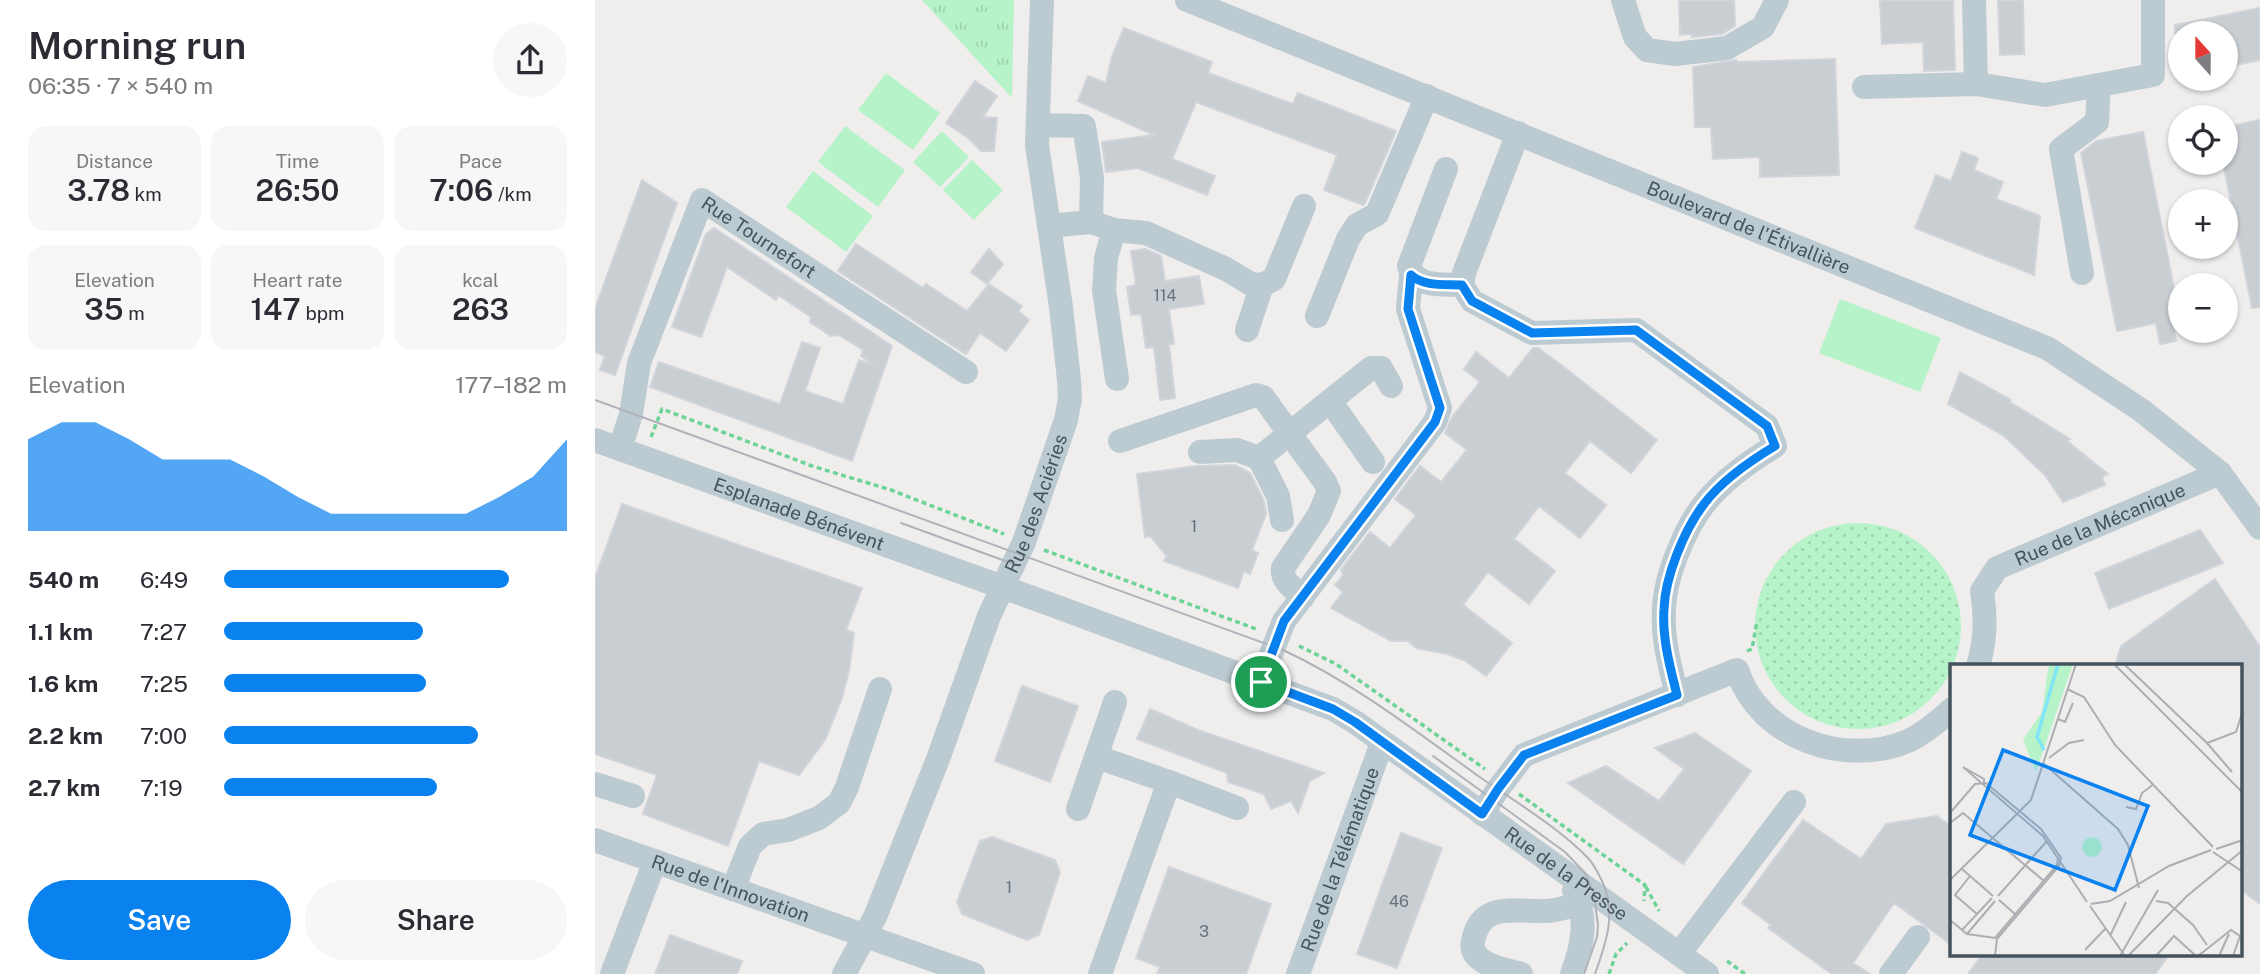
<!DOCTYPE html>
<meta charset="utf-8">
<style>
:root{--surface:#fff;--page:#f7f7f7;--text:#2b2b33;--muted:#7c7c81;--accent:#0981ef}
body{margin:0;font-family:"Public Sans",sans-serif;background:var(--page);color:var(--text);height:100vh;display:flex;flex-direction:column;font-size:26px;white-space:nowrap}
*{box-sizing:border-box;margin:0}
p{font-size:23px;color:var(--muted)}
.icon{flex:none;width:38px;height:38px;fill:none;stroke:currentColor;stroke-width:2;stroke-linecap:round;stroke-linejoin:round}
.map{position:relative;flex:1;overflow:hidden}
.panel{display:flex;flex-direction:column;background:var(--surface);width:595px}
.panel>*{flex:none}
.needle{width:46px;rotate:339deg}
.controls{position:absolute;left:1573px;top:21px;display:grid;gap:14px}
.controls a{display:grid;place-items:center;width:70px;height:70px;border-radius:50%;background:var(--surface);box-shadow:0 2px 5px #0004;font-size:35px}
.pin{position:absolute;display:grid;place-items:center;width:60px;height:60px;color:#fff;margin:-30px;border:4px solid #fff;border-radius:50%;box-shadow:0 2px 7px #0007}
.round{display:grid;place-items:center;flex:none;width:74px;height:74px;border-radius:37px;background:var(--page)}
.overview{display:flex;align-items:center;justify-content:space-between;height:119px;padding:0 28px}
h1{font-size:38px;font-weight:600;line-height:52px}
.stats{display:grid;grid-template-columns:repeat(3,1fr);gap:10px;height:119px;padding:7px 28px}
.stats div{display:grid;align-content:center;border-radius:18px;background:var(--page);text-align:center}
.stats b{font-size:30px;font-weight:600}
.stats small{font-size:19px;font-weight:400}
.stats p{font-size:19px}
.chart{height:196px;padding:14px 28px}
.chart p{display:flex;justify-content:space-between}
.chart svg{width:100%;height:126px;margin-top:7px;fill:var(--accent);opacity:.7}
.button{display:flex;gap:14px;margin-top:auto;padding:14px 28px}
.button a{flex:1;height:80px;border-radius:42px;background:var(--accent);color:#fff;font-size:28px;font-weight:600;line-height:80px;text-align:center}
.button a+a{background:var(--page);color:var(--text)}
ul{padding:0 28px;list-style:none;font-size:23px}
li{display:grid;grid-template-columns:112px 84px 1fr;align-items:center;height:52px}
li i{height:18px;border-radius:9px;background:var(--accent)}
main{display:flex;flex:1;min-height:0}
.map>svg:first-child{display:block}
</style>
<main>
<section class="panel">
<div class="overview"><div><h1>Morning run</h1><p>06:35 · 7 × 540 m</p></div><a class="round"><svg class="icon" aria-label="share" viewBox="0 0 24 24"><path d="M12 15V3M7 8l5-5 5 5M5 13v7h14v-7"/></svg></a></div>
<div class="stats">
<div><p>Distance</p><b>3.78<small> km</small></b></div>
<div><p>Time</p><b>26:50</b></div>
<div><p>Pace</p><b>7:06<small> /km</small></b></div>
</div>
<div class="stats">
<div><p>Elevation</p><b>35<small> m</small></b></div>
<div><p>Heart rate</p><b>147<small> bpm</small></b></div>
<div><p>kcal</p><b>263</b></div>
</div>
<div class="chart"><p><span>Elevation</span>177–182 m</p>
<svg viewBox="0 0 160 44" preserveAspectRatio="none"><path d="M0 44V12L10 6L20 6L30 12L40 19L50 19L60 19L70 25L80 32L90 38L100 38L110 38L120 38L130 38L140 32L150 25L160 12V44z"/></svg>
</div>
<ul>
<li><b>540 m</b>6:49<i style="width:83%"></i></li>
<li><b>1.1 km</b>7:27<i style="width:58%"></i></li>
<li><b>1.6 km</b>7:25<i style="width:59%"></i></li>
<li><b>2.2 km</b>7:00<i style="width:74%"></i></li>
<li><b>2.7 km</b>7:19<i style="width:62%"></i></li>
</ul>
<div class="button"><a>Save</a><a>Share</a></div>
</section>
<div class="map">
<svg width="1665" height="974" viewBox="0 0 1665 974">
<defs>
<pattern id="grass-tufts" width="24" height="20" patternUnits="userSpaceOnUse" patternTransform="scale(1.75)"><rect width="24" height="20" fill="#b7f3c9"/><path d="M3 7l-1-3M5 7V3M7 7l1-3M15 17l-1-3M17 17v-4M19 17l1-3" fill="none" stroke="#9fd2af"/></pattern>
<pattern id="park-dots" width="8" height="8" patternUnits="userSpaceOnUse" patternTransform="scale(1.75)"><rect width="8" height="8" fill="#b7f3c9"/><path d="M2 2h.1M6 6h.1" fill="none" stroke="#9fd2af" stroke-width="1.8" stroke-linecap="round"/></pattern>
</defs>
<rect width="100%" height="100%" fill="#f0eded"/>
<path fill="url(#grass-tufts)" d="M327,0H419L417,98Z"/>
<path fill="url(#park-dots)" d="M1160 626a103 103 0 1 1 206 0a103 103 0 1 1-206 0Z"/>
<path fill="#b7f3c9" d="M291,73L345,113L318,150L263,110Z
M250,126L310,170L283,207L223,162Z
M347,131L374,157L345,187L318,162Z
M377,160L408,190L379,220L348,190Z
M218,171L278,216L251,252L191,207Z
M1245,299L1346,338L1325,392L1224,353Z"/>
<path fill="#c9ced3" stroke="#d1d4da" stroke-width="2" d="M1084,0H1139L1140,26L1127,34L1097,37V34L1085,35Z
M1285,0H1358L1360,70L1329,71L1328,42L1287,44Z
M1403,0H1428L1429,54L1405,55Z
M1665,8V60L1631,67V33H1580V25Z
M529,28L617,62L613,73L698,104L703,93L801,131L770,203L768,205L729,190L742,155L601,102L577,159L620,176L612,195L543,168L511,172L507,142L559,135L483,101L493,76L511,83L517,56Z
M1240,59L1244,175L1165,177V157L1118,159L1116,127H1100L1098,67L1141,60V62Z
M380,81L402,96L388,117L402,118L399,151H386L373,138L351,123Z
M1665,120V307L1657,308L1628,163H1631V127Z
M1548,132L1585,318L1577,320L1581,341L1565,344L1561,323L1522,331L1486,153L1501,141Z
M1367,152L1383,158L1379,170L1408,182L1401,199L1445,216L1439,275L1320,228L1341,175L1356,181Z
M47,180L82,203L20,375L5,370L10,356L0,352V309Z
M119,228L297,346L257,461L55,387L64,362L185,404L207,342L225,348L210,391L248,404L264,360L279,365L266,356L268,350L244,335L236,336L215,322L216,317L183,295L181,300L132,267L106,337L77,327L111,234Z
M261,244L328,288L331,284L372,311L394,284L427,306L423,311L434,320L411,351L385,333L371,354L243,271Z
M394,249L408,264L392,284L376,272Z
M550,249L566,256L570,281L604,276L609,304L574,309L579,344H574L580,398L565,400L559,347L551,348L546,314L536,315L532,287L541,285L536,251Z
M938,348H943L961,361L1062,440L1036,473L995,441L970,473L1011,505L985,538L944,506L919,539L960,571L934,604L893,572L868,605L917,643L891,676L869,660L852,654L821,648L813,641H796L736,608L748,592L740,585L748,575L746,570L775,532L795,548L821,515L800,499L825,466L846,482L872,450L850,433L857,417L885,382L869,369L881,352L914,378Z
M1365,372L1416,400L1415,402L1475,439L1472,441L1513,474L1507,477L1510,485L1468,502L1450,475L1409,436L1353,404Z
M640,465L655,473L669,501L671,514L657,550L663,553L655,574L649,571L643,588L569,561L572,556L555,536L550,537L542,474L602,466Z
M27,504L267,588L251,630L259,633L254,671L247,698L230,740L204,775L164,761L133,846L48,814L62,775L0,754V578Z
M1605,530L1628,563L1514,609L1500,573Z
M1620,579L1665,647V904L1646,890V666H1520L1526,646Z
M427,686L483,706L455,782L400,761Z
M555,709L603,730L729,773L715,781L703,813L696,801L676,809L669,794L633,782L632,773L542,739Z
M1100,733L1156,771L1088,864L973,783L1011,766L1064,801L1089,769L1060,748Z
M1342,816L1357,827V945L1299,903L1258,963L1275,974H1237L1173,928L1176,925L1147,903L1208,820L1266,859L1291,824Z
M806,833L847,848L802,968L762,954Z
M397,837L460,860L465,872L444,935L432,940L367,914L362,902L385,841Z
M574,867L676,904L651,974H562L565,967L541,958Z
M75,935L147,961L142,974H60Z
M1387,955H1574L1560,974H1373Z"/>
<g fill="none" stroke-linecap="round" stroke-linejoin="round">
<path stroke="#6cd498" stroke-width="3.5" stroke-dasharray="5 3.5" stroke-linecap="butt" d="M56,437L67,409L217,466L296,490L409,534
M449,550L661,629
M704,646L741,664L890,769
M1152,651L1157,649L1162,621
M924,794L1050,885L1049,901
M1051,887L1064,911
M1132,961L1150,974
M1014,974L1021,954L1032,943"/>
<g stroke="#bccad1" stroke-width="24">
<path id="s1" d="M592,0L1452,348L1546,410L1625,473L1665,528"/>
<path d="M1028,0L1040,37L1052,50L1080,54L1132,48L1168,27L1182,0"/>
<path d="M1379,0L1381,84"/>
<path d="M1269,87L1381,84L1450,95L1558,75V0"/>
<path d="M443,125L489,126L497,178L496,222L454,226"/>
<path d="M923,133L869,273L867,285L877,301L937,333L1041,330L1172,426L1180,446C1155,461 1128,480 1109,504C1089,530 1070,577 1069,609C1067,638 1075,667 1082,695"/>
<path d="M851,169L814,266C820,288 848,284 867,285"/>
<path d="M496,222L519,230L551,233L631,269L656,284L667,285L679,279L709,206"/>
<path d="M519,230L511,258L509,290L522,379"/>
<path d="M1487,273L1466,149L1502,122L1504,85"/>
<path d="M722,316L753,239L762,225L782,214L832,96"/>
<path d="M652,330L667,285"/>
<path d="M735,401L778,462"/>
<path id="s2" d="M0,440L449,602L738,709L760,722L1112,974"/>
<path d="M525,441L661,395L668,397L730,482L734,491L724,515L688,568C686,581 698,588 708,597"/>
<path id="s3" d="M25,449L36,414L44,363L107,200L371,372"/>
<path d="M605,452L642,450L664,458"/>
<path d="M687,520L683,496L664,458L776,368H786L796,386"/>
<path id="s4" d="M1383,666C1391,641 1391,616 1387,591L1402,568L1625,473"/>
<path d="M665,682L689,621L840,422L845,408L813,309L816,275"/>
<path d="M502,757L574,782L505,974"/>
<path d="M574,782L642,808"/>
<path d="M0,784L38,796"/>
<path d="M483,809L520,702"/>
<path d="M887,814L903,789L929,755L1142,670C1164,738 1250,768 1313,741C1330,733 1344,721 1357,709"/>
<path id="s5" d="M0,840L378,974"/>
<path d="M138,889L155,846L168,834L193,830L224,818L244,803L252,787L285,689"/>
<path d="M1084,954L1199,802"/>
<path d="M17,974L60,861"/>
<path id="s6" d="M249,974L280,917L343,759L394,616L429,542L471,420L475,399L474,380L466,307L442,145L447,0"/>
<path id="s7" d="M703,974L787,743"/>
<path d="M926,974C910,969 873,964 878,941C886,901 918,912 949,911C962,911 973,907 986,903"/>
<path d="M977,974C987,947 994,918 979,891"/>
<path d="M1296,974L1323,937"/>
</g>
<path stroke="#afb3b9" stroke-width="2" d="M0,400L688,650C759,683 822,732 886,778C921,802 964,828 993,858C999,864 1003,873 1007,881C1022,913 1011,943 1000,974
M306,523L424,566
M838,756L970,852L991,874L999,895L1003,925L1002,937L989,974"/>
</g>
<g fill="none" stroke-linecap="round" stroke-linejoin="round">
<defs>
<path id="route" d="M816,275C829,287 850,284 867,285L877,301L937,333L1041,330L1172,426L1180,446C1155,461 1127,480 1109,504C1089,530 1070,577 1069,609C1067,638 1075,667 1082,695L929,755L903,789L887,814L760,722L738,709L666,682L689,621L840,422L845,408L813,309Z"/>
</defs>
<use href="#route" stroke="#fff" stroke-width="14"/>
<use href="#route" stroke="#0981ef" stroke-width="9"/>
</g>
<g text-anchor="middle" dominant-baseline="central" stroke-width="5" stroke-linejoin="round" paint-order="stroke">
<g font-size="16" fill="#65727a">
<text x="570" y="295">114</text>
<text x="599" y="526">1</text>
<text x="414" y="887">1</text>
<text x="804" y="901">46</text>
<text x="609" y="931">3</text>
</g>
<g font-size="19" fill="#44535d" stroke="#fff">
<text stroke="none"><textPath href="#s1" startOffset="606">Boulevard de l'Étivallière</textPath></text>
<text stroke="none"><textPath href="#s3" startOffset="331">Rue Tournefort</textPath></text>
<text stroke="none"><textPath href="#s6" startOffset="509">Rue des Aciéries</textPath></text>
<text stroke="none"><textPath href="#s2" startOffset="217">Esplanade Bénévent</textPath></text>
<text stroke="none"><textPath href="#s4" startOffset="215">Rue de la Mécanique</textPath></text>
<text stroke="none"><textPath href="#s7" startOffset="122">Rue de la Télématique</textPath></text>
<text stroke="none"><textPath href="#s2" startOffset="1071">Rue de la Presse</textPath></text>
<text stroke="none"><textPath href="#s5" startOffset="144">Rue de l'Innovation</textPath></text>
</g>
</g>
<g transform="translate(1355 664)">
<rect width="292" height="292" fill="#f0eded"/>
<path d="M99,0H123L86,108L73,76L92,48Z" fill="#b7f3c9"/>
<path d="M132 183a10 10 0 1 1 20 0a10 10 0 1 1-20 0Z" fill="#b7f3c9"/>
<path fill="none" stroke="#80e5f4" stroke-width="3.5" d="M94,86L87,73L108,0"/>
<path fill="none" stroke="#abafb3" stroke-width="2" d="M164,0L293,129M174,0L257,79L286,68L293,46M117,25L134,33L165,81L263,183M108,55L115,58L123,39M257,79L282,108M99,94L119,79L134,76M93,99L168,165L178,181L189,224M13,103L93,172L137,238M13,103L34,115V121M176,143L186,145L192,129L204,120M0,149L25,120L36,119L91,165L111,194L109,202L47,275L45,292M0,159L13,149L94,217M266,185L293,176M263,188L293,208M12,205L43,232M20,212L5,231L27,250M0,216L81,136L126,0M48,232L97,177M49,236L65,250M206,237L218,239L243,261L257,281M141,240L160,237L219,202L261,186M140,242L175,292M0,256L17,270L45,274L107,201L108,194M12,266L42,234M17,270L45,237M160,272L176,238M135,286L155,265M170,292L208,226M178,292L237,232L293,186M206,292L224,272L246,292M248,292L281,266L290,272L283,292M269,292L279,270"/>
<path fill="#0981ef" fill-opacity="0.15" stroke="#0981ef" stroke-width="3.5" d="M53,86L198,142L165,226L20,171Z"/>
<rect width="292" height="292" fill="none" stroke="#44535d" stroke-width="3.5"/>
</g>
</svg>
<div class="controls">
<a><svg class="needle" viewBox="-14 -14 28 28"><path d="M0-13l5 13h-10z" fill="#e53935"/><path d="M0 13l5-13h-10z" fill="#7c7c81"/></svg></a>
<a><svg class="icon" aria-label="locate" viewBox="0 0 24 24"><circle cx="12" cy="12" r="6"/><path d="M12 2v4M12 18v4M2 12h4M18 12h4"/></svg></a>
<a>+</a>
<a>−</a>
</div>
<div class="pin" style="left:666px;top:682px;background:#1e9e55"><svg class="icon" aria-label="arrive" viewBox="0 0 24 24"><path d="M6 21V4h12l-3 4 3 4H6"/></svg></div>
</div>
</main>
